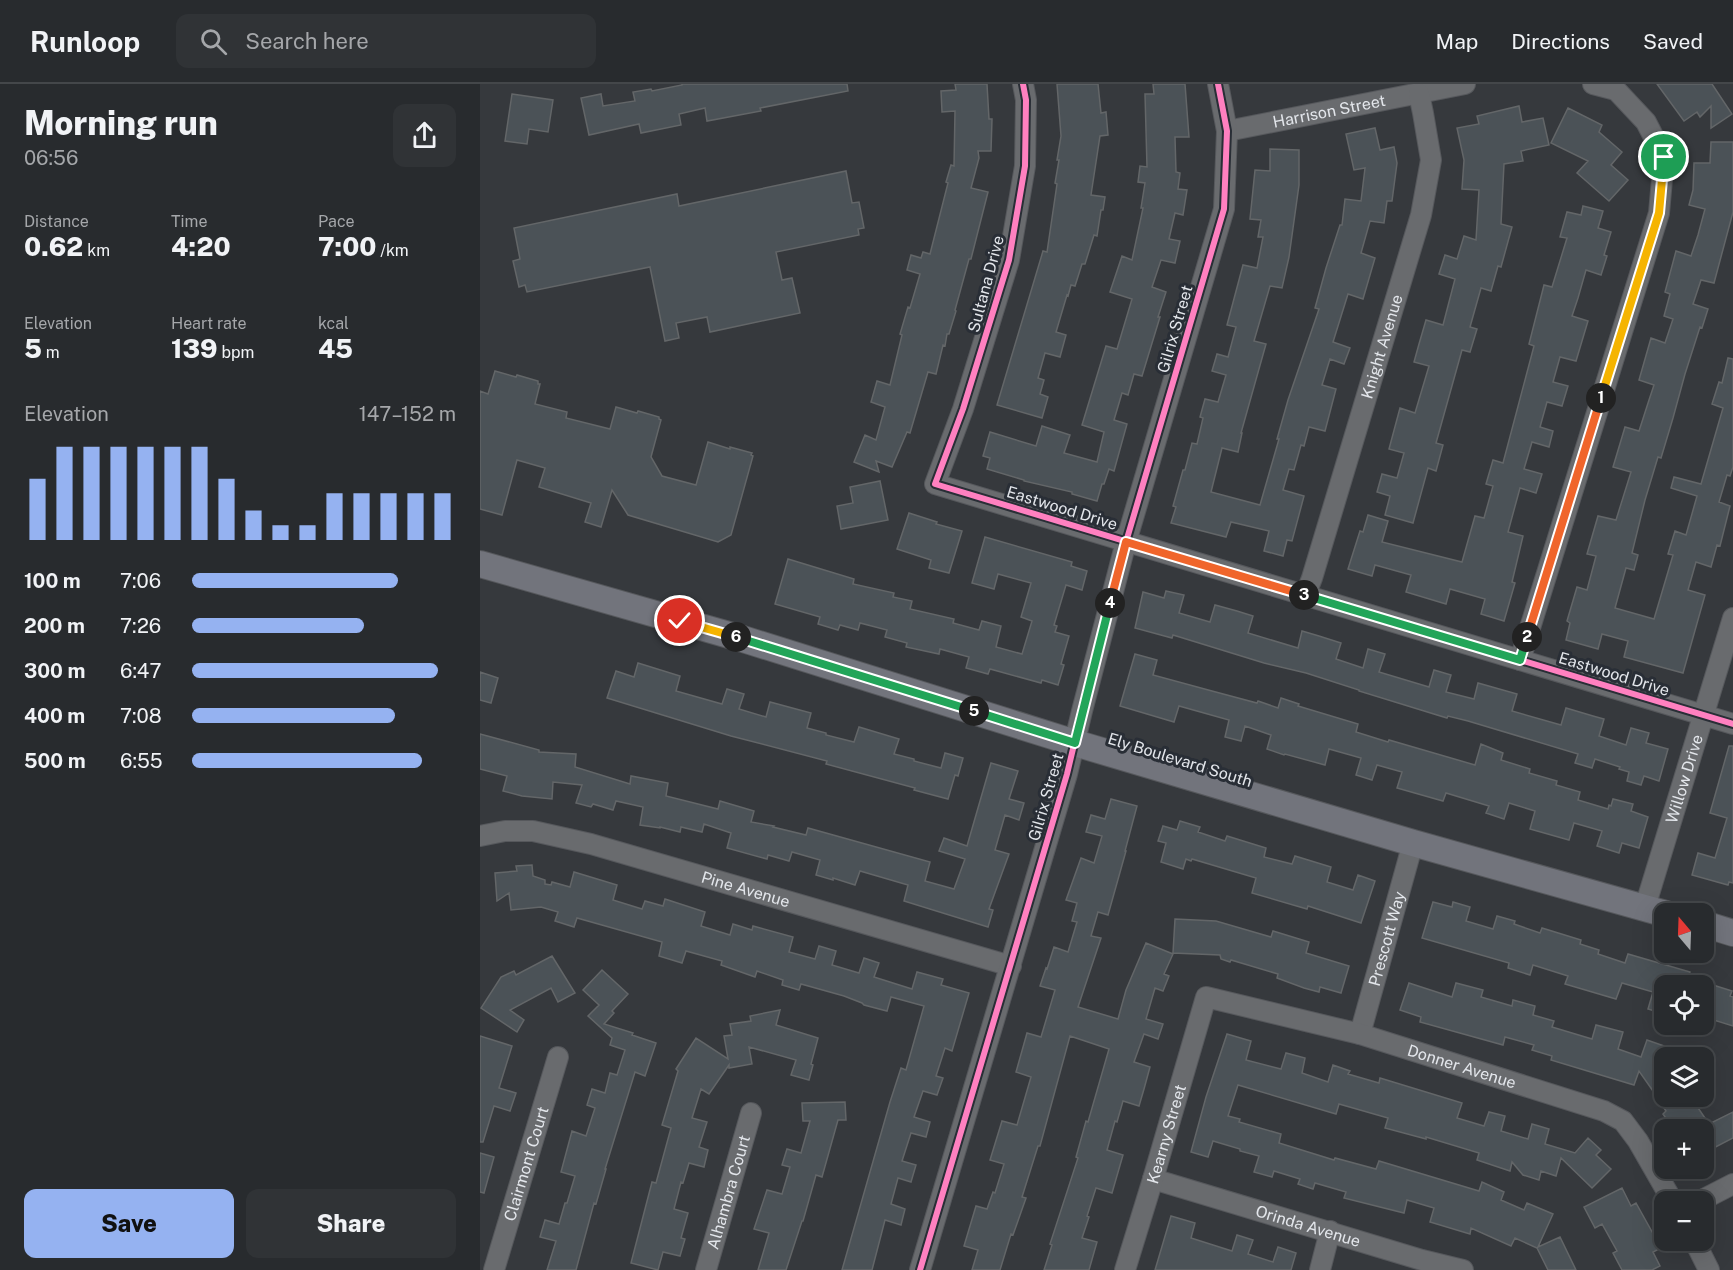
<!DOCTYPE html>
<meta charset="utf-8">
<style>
:root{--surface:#282b2e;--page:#303336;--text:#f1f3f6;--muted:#a5a7aa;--line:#44474a;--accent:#95b2f1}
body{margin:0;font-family:"Public Sans",sans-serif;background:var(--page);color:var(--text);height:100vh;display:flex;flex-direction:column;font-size:22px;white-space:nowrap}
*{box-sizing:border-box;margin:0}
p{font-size:20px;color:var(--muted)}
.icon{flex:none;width:33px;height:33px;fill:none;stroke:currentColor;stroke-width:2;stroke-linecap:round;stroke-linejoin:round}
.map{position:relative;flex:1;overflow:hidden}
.drawer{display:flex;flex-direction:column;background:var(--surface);width:480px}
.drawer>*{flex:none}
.needle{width:39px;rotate:341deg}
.controls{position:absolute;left:1174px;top:819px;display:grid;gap:12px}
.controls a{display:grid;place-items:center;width:60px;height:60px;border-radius:12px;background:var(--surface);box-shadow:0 6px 24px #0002,0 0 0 2px var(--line);font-size:30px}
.pin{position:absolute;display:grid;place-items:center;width:51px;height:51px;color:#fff;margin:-26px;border:3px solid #fff;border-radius:50%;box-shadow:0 2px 6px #0007}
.km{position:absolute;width:30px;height:30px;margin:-15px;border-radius:50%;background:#222;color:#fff;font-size:16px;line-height:30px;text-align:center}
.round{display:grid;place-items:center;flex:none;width:63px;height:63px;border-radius:12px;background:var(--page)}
.overview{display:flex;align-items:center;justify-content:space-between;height:102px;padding:0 24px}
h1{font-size:33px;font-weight:800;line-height:45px}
.metrics{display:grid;grid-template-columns:repeat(3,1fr);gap:9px;height:102px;padding:6px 24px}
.metrics div{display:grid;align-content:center}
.metrics b{font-size:26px;font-weight:800}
.metrics small{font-size:16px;font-weight:400}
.metrics p{font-size:16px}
.chart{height:168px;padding:12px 24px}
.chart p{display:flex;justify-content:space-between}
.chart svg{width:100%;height:108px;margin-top:6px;stroke:var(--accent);stroke-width:6}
.cta{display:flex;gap:12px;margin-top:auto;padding:12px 24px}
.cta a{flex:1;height:69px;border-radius:12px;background:var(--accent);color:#111;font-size:24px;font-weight:800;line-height:69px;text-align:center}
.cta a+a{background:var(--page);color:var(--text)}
ul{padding:0 24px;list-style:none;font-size:20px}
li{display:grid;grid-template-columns:96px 72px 1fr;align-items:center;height:45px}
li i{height:15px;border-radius:8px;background:var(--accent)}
header{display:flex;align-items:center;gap:36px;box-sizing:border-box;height:84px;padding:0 30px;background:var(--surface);border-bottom:2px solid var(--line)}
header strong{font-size:28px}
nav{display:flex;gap:33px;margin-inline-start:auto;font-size:21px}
.search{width:420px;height:54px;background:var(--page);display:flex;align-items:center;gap:15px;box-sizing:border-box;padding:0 21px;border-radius:12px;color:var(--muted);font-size:22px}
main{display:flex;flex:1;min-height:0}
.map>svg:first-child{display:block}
</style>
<header>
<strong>Runloop</strong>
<div class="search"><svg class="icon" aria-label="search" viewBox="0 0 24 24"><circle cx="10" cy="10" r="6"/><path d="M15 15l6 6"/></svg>Search here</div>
<nav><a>Map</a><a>Directions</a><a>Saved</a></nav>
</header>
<main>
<section class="drawer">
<div class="overview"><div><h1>Morning run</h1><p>06:56</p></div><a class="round"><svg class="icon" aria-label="share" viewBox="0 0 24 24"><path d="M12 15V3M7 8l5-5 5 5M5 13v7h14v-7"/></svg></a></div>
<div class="metrics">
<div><p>Distance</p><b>0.62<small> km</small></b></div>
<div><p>Time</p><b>4:20</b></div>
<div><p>Pace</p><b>7:00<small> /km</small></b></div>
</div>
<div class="metrics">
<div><p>Elevation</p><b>5<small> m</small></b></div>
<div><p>Heart rate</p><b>139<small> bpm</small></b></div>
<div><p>kcal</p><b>45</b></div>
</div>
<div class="chart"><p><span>Elevation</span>147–152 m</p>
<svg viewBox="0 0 160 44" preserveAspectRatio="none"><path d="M5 44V19M15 44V6M25 44V6M35 44V6M45 44V6M55 44V6M65 44V6M75 44V19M85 44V32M95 44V38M105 44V38M115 44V25M125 44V25M135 44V25M145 44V25M155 44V25"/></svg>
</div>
<ul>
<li><b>100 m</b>7:06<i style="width:78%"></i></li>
<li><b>200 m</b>7:26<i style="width:65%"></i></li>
<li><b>300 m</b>6:47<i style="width:93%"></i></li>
<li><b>400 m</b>7:08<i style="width:77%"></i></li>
<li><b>500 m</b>6:55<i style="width:87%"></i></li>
</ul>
<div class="cta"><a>Save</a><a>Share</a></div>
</section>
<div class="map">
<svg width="1253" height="1186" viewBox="0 0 1253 1186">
<rect width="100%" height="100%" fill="#36393d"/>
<path fill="#4b5257" stroke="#636668" stroke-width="1.5" d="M202,0H367L368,7L280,24L281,27L227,37L225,24L199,30L201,41L161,49L159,40L109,51L101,14L121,10L123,22L155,17L153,8L171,5L172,7L202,1Z
M475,0H507L509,35H512L511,67H498L499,74L491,104L508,108L491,175H489L475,226L476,227L469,250H467L465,262L463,261L456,290L448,288L430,349L427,348L412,383L396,377L399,388L374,378L385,351L396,356L405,323L391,318L397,297L410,301L422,251L420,250L428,223L430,224L440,190L427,186L431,171L441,174L443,168L450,170L468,99L466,98L471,81L474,82L475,27L462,28L461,7L476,6Z
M577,0H618L621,29L626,28L628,51L620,52L611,111L625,113L623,126H621L617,152L614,151L605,180H602L595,202L591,201L588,212L587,211L576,248L586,251L580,273L565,269L558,294L564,296L560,310L568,313L562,334L517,321L563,167L567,168L577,100L575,99L579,76H577L581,52Z
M673,0H705L709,53H695L696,88L700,89L698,105L707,106L703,131L695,129L689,155L700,157L695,179L681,176L672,203L686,208L678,233H680L662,292L654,290L648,311L642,309L634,336L647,340L634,387L629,385L624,400H622L617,417L592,410V408L544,397V396L507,385L510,374L503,372L510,348L556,362L562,342L590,351L584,369L617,378L624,348L602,341L626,262L637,265L652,215L630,208L642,172L652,176L663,124H661L665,99L658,98L660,82L667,83L665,10H674Z
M1177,0H1232L1252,30L1231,44V22L1220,33L1217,28L1204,37Z
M32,10L73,16L68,48L49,45L47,60L25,57Z
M1039,22L1042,38L1063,34L1069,61L1041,67L1043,77L1024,80L1021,140L1032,143L1021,183L1018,182L1011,207L1001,204L990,243L997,245L990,268L982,266L956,359L963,361L956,387L948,384L933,439L905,431L910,412L897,408L902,390L917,394L924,369L909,365L920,324L935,329L949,282L934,278L939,260L946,236L963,241L975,195L959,190L965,171L977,175L984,152L996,156L999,106L982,105L984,76L977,44L999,40L997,32Z
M1088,24L1122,41L1119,48L1142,68L1131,81L1148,96L1129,117L1097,89L1108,77L1071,59Z
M895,44L900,66L914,63L917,79L912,117H907L904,139L890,137L881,169L895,174L883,215L868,210L853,258L870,264L864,280L850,275L842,301L856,305L845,347L829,343L824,362L821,361L814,386L809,385L803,406L824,412L812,457L807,456L803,472L784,467L789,447L751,438L746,453L691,439L696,423L693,422L703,386H705L712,359L717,360L723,334L720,333L725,315L738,318L746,291L732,287L737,270L748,273L756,243L747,241L763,181L777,184L783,153H778L781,136L770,135L775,86L790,87V65L819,66V101L809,173L802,204L790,202L774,257L786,260L761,349H762L758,368L742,364L731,408L780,421L799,355H797L808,316L839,225L835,224L846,184L860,141H862L865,115L881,117L885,84L874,86L866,50Z
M1231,58H1253V128L1234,199L1221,196L1213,220L1228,225L1222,244L1220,243L1205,290L1193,334L1181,374L1178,373L1165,416L1152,469L1158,471L1154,486L1146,484L1135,524L1174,535L1193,471L1188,470L1195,447L1206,451L1217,412L1191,404L1194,393L1221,400L1243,324L1232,320L1239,298L1242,299L1248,274L1253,275V383L1250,392L1247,391L1239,418L1250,422L1240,462L1237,461L1231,483L1216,478L1208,506L1225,511L1203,589L1144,573L1148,557L1122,550L1118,565L1086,556L1090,539L1087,537L1097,503L1107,506L1116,472L1107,470L1118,432L1136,436L1151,388L1133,383L1145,343L1159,347L1169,316L1174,301L1159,296L1171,254L1185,259L1193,235L1184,232L1190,210L1185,208L1196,167L1211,172L1218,151L1225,125L1209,121L1213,106L1214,79H1230Z
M366,87L372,119L379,118L384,144L378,145L379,151L296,168L302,196L312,194L320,229L230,248L227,233L196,239L199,254L185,257L170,183L47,208L45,201L39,203L33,177L40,175L34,144L197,110L199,122Z
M1103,122L1123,127L1118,144L1131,148L1124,171L1127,172L1121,191L1106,186L1098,214L1092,232L1108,237L1096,277L1080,273L1073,298L1088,302L1082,322L1067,318L1060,343L1073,347L1069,363L1052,358L1044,385L1062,390L1056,409L1040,404L1028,448L1043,452L1032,498L1035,499L1024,537L1001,530L1005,515L970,505L966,520L926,508L931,491L895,481L892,492L868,485L880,447L883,448L888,431L908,437L902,458L982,478L995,432L1004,434L1013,402L1006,400L1013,376L1023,379L1054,262L1049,260L1064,201L1072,203L1087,154L1080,153L1087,128L1101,131Z
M15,287L36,293L37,291L58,297V300H60L55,320L87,328L86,334L130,345L136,323L157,329L158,327L179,333V335L181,336L171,373L182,392L216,401L228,358L250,365V363L272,369L271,371L273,372L251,451L238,458L148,431L132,406L121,443L105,438L111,419L59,403L65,384L37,376L22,431L0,425V307L8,310Z
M400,397L408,436L361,445L357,422L373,419L370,403Z
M429,429L457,438L456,440L482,447L469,489L449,484L451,476L417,465Z
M505,453L592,478L591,482L607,487L602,506L586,501L574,541L577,542L575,548L589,552L581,580L584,581L578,601L562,596L561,599L510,585L508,590L486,584L489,573L460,565L459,570L426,563L427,559L405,553L407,546L380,539L378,546L360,541L358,546L338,540L340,533L295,520L308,475L374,495L373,500L414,509L413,513L432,517L430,525L474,535L473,539L499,546L502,537L521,542L516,563L542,570L552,537L541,533L551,499L518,490L514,505L492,499Z
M686,507L704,511L699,529L730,538L735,521L757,527L773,532L768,549L818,564L822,547L839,552L861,559L856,575L883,584L888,565L905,570L899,588L949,603L954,586L971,591L966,608L994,615L998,599L1037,610L1032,627L1081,641L1086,624L1113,632L1124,635L1119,652L1146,661L1151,644L1169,649L1166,659L1188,665L1179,697L1164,692L1161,701L1147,697L1149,688L1139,685L1140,683L1115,675L1112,684L1095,679L1098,670L988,637L968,632L967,634L879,607V606L826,589L784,579L693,551L692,554L655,544L663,508L684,514Z
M655,570L677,576L673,591L732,607L777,619L778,617L798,624L801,614L819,620L818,622L878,640L876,648L908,658L909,656L995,681L1001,660L1023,669L1021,676L1050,685L1049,689L1077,697L1076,701L1100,708L1098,716L1128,725L1129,721L1131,722L1133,715L1153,720L1151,727L1168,733L1159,764L1142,759L1139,769L1117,762L1122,747L1094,739L1089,756L1050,745L1055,727L1029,719L1024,735L1006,729L1009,722L966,709L963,717L917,704L922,688L897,681L892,696L876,691L881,674L849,665L845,681L805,670L804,671L787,665L791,651L765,642L761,657L745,653L749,636L699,622L694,638L640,622Z
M158,579L200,592L196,607L242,620L247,605L264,610L259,625L286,633L290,618L331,629L327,644L346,649V651L374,658L379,643L419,655L414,670L434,675V677L461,684L465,669L483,674L478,692L475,691L468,715L434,706L435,704L346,680L347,677L251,652L127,614L136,587L154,593Z
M0,588L18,594L11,619L0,616Z
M0,650L59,666V668L96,670L95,683L150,700L151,692L188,699L186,712L238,725L240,717L274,727L271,738L294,742L293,743L326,751L328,744L450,778L445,797L474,805L485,775L459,767L464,754L487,762L511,679L538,687L529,715L544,719L539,736L525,731L515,766L529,770L509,825L513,826L508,843L424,817L428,801L380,787L375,801L353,794V796L336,791L340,776L312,768L309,777L288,771L287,775L247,764L251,749L224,740L222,748L201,743L200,748L180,743V744L160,741L163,723L136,717L133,726L113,720L111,723L96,719L102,701L73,698L72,715L42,712L23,707L27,692L0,685Z
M1249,662H1253V799L1249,798L1248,801L1212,791L1218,769L1235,774L1247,734L1230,729Z
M631,715L657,722L645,767H646L628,831L618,828L611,852L621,854L598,923L638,935L646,906L666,859L693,870L684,890L689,892L683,907L675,904L666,935L683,940L678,955L664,950L654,978L670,983L664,1005L659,1022L643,1017L637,1038L635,1037L627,1066L643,1071L632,1109L616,1104L607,1132L609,1133L602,1154L617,1158L609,1186H564L572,1161L570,1160L598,1074L596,1073L606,1037L608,1038L629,965L590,952L560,1062H558L542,1113L546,1114L533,1151L531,1150L520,1186H492L498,1166L484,1162L496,1122L507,1125L513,1108L515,1109L524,1080L510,1076L522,1037L537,1041L551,993L536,988L547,949L561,953L575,906L560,902L566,884L567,885L574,863L588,868L597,838L592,837L597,819L586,816L601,774L614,779L622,752L606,748L611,731L625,735Z
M700,737L720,743L718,748L745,757L747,752L786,764L784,773L812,780L815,772L851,783L847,798L873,806L878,791L895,797L881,839L828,822L827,825L772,809L776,794L712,775L711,777L706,775L703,785L681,778L686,759L678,757L683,742L697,746Z
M52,781L53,792L65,796V800L71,801L72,798L90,803L94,788L137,801L133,816L162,825L165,817L183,822L185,815L225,828L221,842L250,851L253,840L272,846L273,842L313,853L309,868L335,875L339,862L356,867L352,881L379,889L384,874L399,879L394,893L432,905L437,888L463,895L461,901L489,909L472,967L465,964L456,992L463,994L457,1011L443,1007L434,1033L450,1038L446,1053L431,1049L422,1077L436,1081L431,1098L418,1094L411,1120L425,1125L421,1141L405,1136L392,1186H362L410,1018L421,984L426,986L444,922L411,913L407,927L384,921L382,919L364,912L321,900L319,906L302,901L303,896L277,887L275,893L241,881L242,877L206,867L202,879L179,872L182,858L97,834L94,843L75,837L78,828L61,823L31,826L29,809L17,817L15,789L37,787L36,782Z
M953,818L972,823L973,818L990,823L986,837L1013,845L1017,832L1035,837L1034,840L1060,849L1062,844L1101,856L1100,860L1119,866L1118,870L1145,879L1148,870L1210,888L1205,902H1185V930L1168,925L1173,908L1142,899L1136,915L1085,900L1088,892L1053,881L1050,891L1028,884L1029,879L942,854Z
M695,835L736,837L791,853L793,847L829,858L826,869L869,882L861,909L840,903L839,908L824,904L797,894L798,890L751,876L750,878L741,875L740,871L693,869Z
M72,872L95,909L78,918L71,904L30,926L44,936L37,948L1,924L21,893L34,887L36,891Z
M122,886L148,910L132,927L134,929L124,940L153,949L152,951L176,959L165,992L155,988L125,1085H126L116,1120L114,1119L96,1186H67L76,1157L60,1153L65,1136L79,1140L85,1119H87L95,1092L81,1088L92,1047L106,1052L115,1024L107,1021L112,1005L125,1009L130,989L137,991L145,966L130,961L132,954L108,932L119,921L103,906Z
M929,899L972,913L976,899L1003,906L1001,913L1032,922L1033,916L1055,922L1053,931L1074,937L1072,943L1112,955L1116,941L1143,948L1138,965L1161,973L1167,956L1187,963L1173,1007L1159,987L1154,1001L1071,976L1072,972L1052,966L1054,961L1025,953L1023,961L940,938L941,933L920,926Z
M1233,901L1252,907L1250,912L1253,913V942L1224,933V904L1232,906Z
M300,926L296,941L338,954L331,980L333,981L329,996L311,991L316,976L269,963L272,980L249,984V981L229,1010L221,1005L212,1034L227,1038L219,1063L228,1066L224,1083L209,1079L203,1099L201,1098L194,1125L208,1129L201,1154L205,1155L200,1172L183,1168L178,1186L151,1179L172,1098L176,1099L191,1044L182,1041L198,987L196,985L216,954L248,975L244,952L252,951L250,940L271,937L270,932Z
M747,950L771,957L766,976L801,985L806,969L825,974L822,989L848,998L853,981L870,987L868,990L899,999L900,994L982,1019L977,1034L1004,1042L1009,1028L1025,1032L1021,1047L1048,1055L1052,1040L1069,1045L1065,1060L1095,1069L1108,1054L1121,1066L1116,1071L1131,1085L1112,1104L1081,1074L1076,1092L1061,1087L1059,1096L1043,1091L1032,1078L1030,1087L997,1076L999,1069L946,1053V1055L905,1044L908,1034L859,1020L856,1030L758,1001L748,1032L760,1035L759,1038L801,1050L799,1059L854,1076L855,1074L896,1085L899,1077L999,1107L1002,1098L1024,1108L1021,1116L1044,1126L1047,1119L1073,1130L1058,1163L1080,1153L1096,1186H1068L1057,1164L1035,1154L1031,1162L991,1144L990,1150L950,1138L954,1124L927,1116L924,1129L864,1114L866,1108L835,1099L833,1105L818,1100L820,1095L794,1087L792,1093L774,1088L779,1072L760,1067V1065L733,1057L728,1073L711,1068L726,1013Z
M0,952L32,962L19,1004L36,1009L30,1027L14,1022L3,1058H0Z
M1176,1012H1210L1229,1040L1253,1028V1054L1224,1069V1046H1194L1183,1030L1186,1027Z
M365,1018L366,1036H358L342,1093L336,1091L323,1137H322L306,1186H278L289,1149L274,1145L287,1106L302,1110L310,1083L302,1081L307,1065L321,1069L330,1037H323L322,1019Z
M0,1069L14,1073L4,1109L0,1108Z
M1142,1104L1151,1122L1156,1119L1181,1164L1173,1168L1180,1182L1172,1186H1142L1133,1169L1137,1167L1122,1140L1115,1144L1104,1123Z
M691,1132L715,1139L711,1154L752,1167L757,1151L773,1156L768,1170L793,1178L798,1163L816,1169L811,1186H675Z"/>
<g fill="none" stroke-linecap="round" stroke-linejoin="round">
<defs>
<g id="minor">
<path d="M543,0L546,16L545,82L529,176L483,325L455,400L1253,640"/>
<path id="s1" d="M747,47L985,0"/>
<path id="s2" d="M825,512L832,494L941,131L951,76L943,29L939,10"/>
<path d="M1040,576L1179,129L1184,73L1166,38L1136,6L1113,0"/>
<path id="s3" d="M0,752L25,747H53L111,760L531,882"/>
<path id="s4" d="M1165,823L1253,534"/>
<path id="s5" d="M880,950L933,759"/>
<path id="s6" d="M673,1095L942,1176L983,1186"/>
<path d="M1218,1118L1253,1100"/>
<path d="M1214,1156L1229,1186"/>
<path id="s7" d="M14,1186L78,973"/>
<path id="s8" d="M226,1186L271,1029"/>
<path d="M440,1186L587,690L602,627L646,458L744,125L747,47L738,0"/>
<path id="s9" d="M645,1186L673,1095L726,913L880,950L1124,1027L1143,1037L1158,1057L1193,1118"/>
<path d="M840,1186L850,1147"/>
</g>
<path id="major" d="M0,480L263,555L595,659L933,759L1186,830
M1224,840L1253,849"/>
</defs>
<use href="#minor" stroke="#56585c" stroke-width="22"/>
<use href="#major" stroke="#56585c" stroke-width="28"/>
<use href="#minor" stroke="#696b6e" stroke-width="20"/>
<use href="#major" stroke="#72747c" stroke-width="26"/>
<defs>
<path id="cycleway" d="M543,0L546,16L545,82L529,176L483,325L455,400L1253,640
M440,1186L587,690L602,627L646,458L744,125L747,47L738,0"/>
</defs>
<use href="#cycleway" stroke="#292e36" stroke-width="10"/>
<use href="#cycleway" stroke="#ff80c0" stroke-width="6"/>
</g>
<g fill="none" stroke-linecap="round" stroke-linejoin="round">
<defs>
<path id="split-1" d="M1121,314L1179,129L1184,73"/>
<path id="split-2" d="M1047,553L1121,314"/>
<path id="split-3" d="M824,511L1040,576L1047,553"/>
<path id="split-4" d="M630,519L646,458L824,511"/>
<path id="split-5" d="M494,627L595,659L630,519"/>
<path id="split-6" d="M256,553L494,627"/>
<path id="split-7" d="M200,537L256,553"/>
</defs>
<use href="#split-1" stroke="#fff" stroke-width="12"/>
<use href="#split-2" stroke="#fff" stroke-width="12"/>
<use href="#split-3" stroke="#fff" stroke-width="12"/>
<use href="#split-4" stroke="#fff" stroke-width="12"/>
<use href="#split-5" stroke="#fff" stroke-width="12"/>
<use href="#split-6" stroke="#fff" stroke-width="12"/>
<use href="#split-7" stroke="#fff" stroke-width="12"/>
<use href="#split-1" stroke="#f5b400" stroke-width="8"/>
<use href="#split-2" stroke="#f0652b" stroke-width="8"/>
<use href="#split-3" stroke="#22a559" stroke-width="8"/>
<use href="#split-4" stroke="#f0652b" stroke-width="8"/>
<use href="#split-5" stroke="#22a559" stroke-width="8"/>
<use href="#split-6" stroke="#22a559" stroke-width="8"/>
<use href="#split-7" stroke="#f5b400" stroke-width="8"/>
</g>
<g text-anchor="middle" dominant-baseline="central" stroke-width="6" stroke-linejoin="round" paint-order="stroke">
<g font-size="16" fill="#e3e6eb" stroke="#292e36">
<text stroke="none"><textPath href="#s1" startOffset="104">Harrison Street</textPath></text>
<text transform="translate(506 200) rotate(-75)">Sultana Drive</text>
<text transform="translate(695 245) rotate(-74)">Gilrix Street</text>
<text stroke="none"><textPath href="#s2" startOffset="261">Knight Avenue</textPath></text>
<text transform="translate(582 424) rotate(17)">Eastwood Drive</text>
<text transform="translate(1134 590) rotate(17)">Eastwood Drive</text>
<text transform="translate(700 676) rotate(17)">Ely Boulevard South</text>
<text stroke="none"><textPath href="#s4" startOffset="134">Willow Drive</textPath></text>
<text transform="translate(566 713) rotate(-74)">Gilrix Street</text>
<text stroke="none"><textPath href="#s3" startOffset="274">Pine Avenue</textPath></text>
<text stroke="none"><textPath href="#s5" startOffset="99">Prescott Way</textPath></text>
<text stroke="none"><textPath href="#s9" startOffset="550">Donner Avenue</textPath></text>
<text stroke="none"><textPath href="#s9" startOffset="142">Kearny Street</textPath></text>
<text stroke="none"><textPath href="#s7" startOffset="111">Clairmont Court</textPath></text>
<text stroke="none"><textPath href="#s8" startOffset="81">Alhambra Court</textPath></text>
<text stroke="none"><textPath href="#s6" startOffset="162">Orinda Avenue</textPath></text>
</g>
</g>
</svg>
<div class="controls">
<a><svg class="needle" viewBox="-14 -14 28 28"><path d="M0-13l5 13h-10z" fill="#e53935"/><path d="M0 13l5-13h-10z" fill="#a5a7aa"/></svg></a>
<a><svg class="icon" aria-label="locate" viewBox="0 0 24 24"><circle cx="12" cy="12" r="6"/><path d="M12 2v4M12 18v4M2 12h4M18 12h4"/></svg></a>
<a><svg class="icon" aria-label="layers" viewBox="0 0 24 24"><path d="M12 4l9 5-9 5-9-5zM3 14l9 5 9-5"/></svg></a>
<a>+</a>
<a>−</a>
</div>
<div class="pin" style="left:1184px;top:73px;background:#1e9e55"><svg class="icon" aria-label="arrive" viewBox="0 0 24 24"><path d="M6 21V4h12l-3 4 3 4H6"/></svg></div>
<div class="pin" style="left:200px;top:537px;background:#d93025"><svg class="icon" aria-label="check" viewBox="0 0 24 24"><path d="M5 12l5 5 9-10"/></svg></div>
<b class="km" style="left:1121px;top:314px">1</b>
<b class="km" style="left:1047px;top:553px">2</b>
<b class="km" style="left:824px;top:511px">3</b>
<b class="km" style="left:630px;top:519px">4</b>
<b class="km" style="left:494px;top:627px">5</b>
<b class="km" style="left:256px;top:553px">6</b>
</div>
</main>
